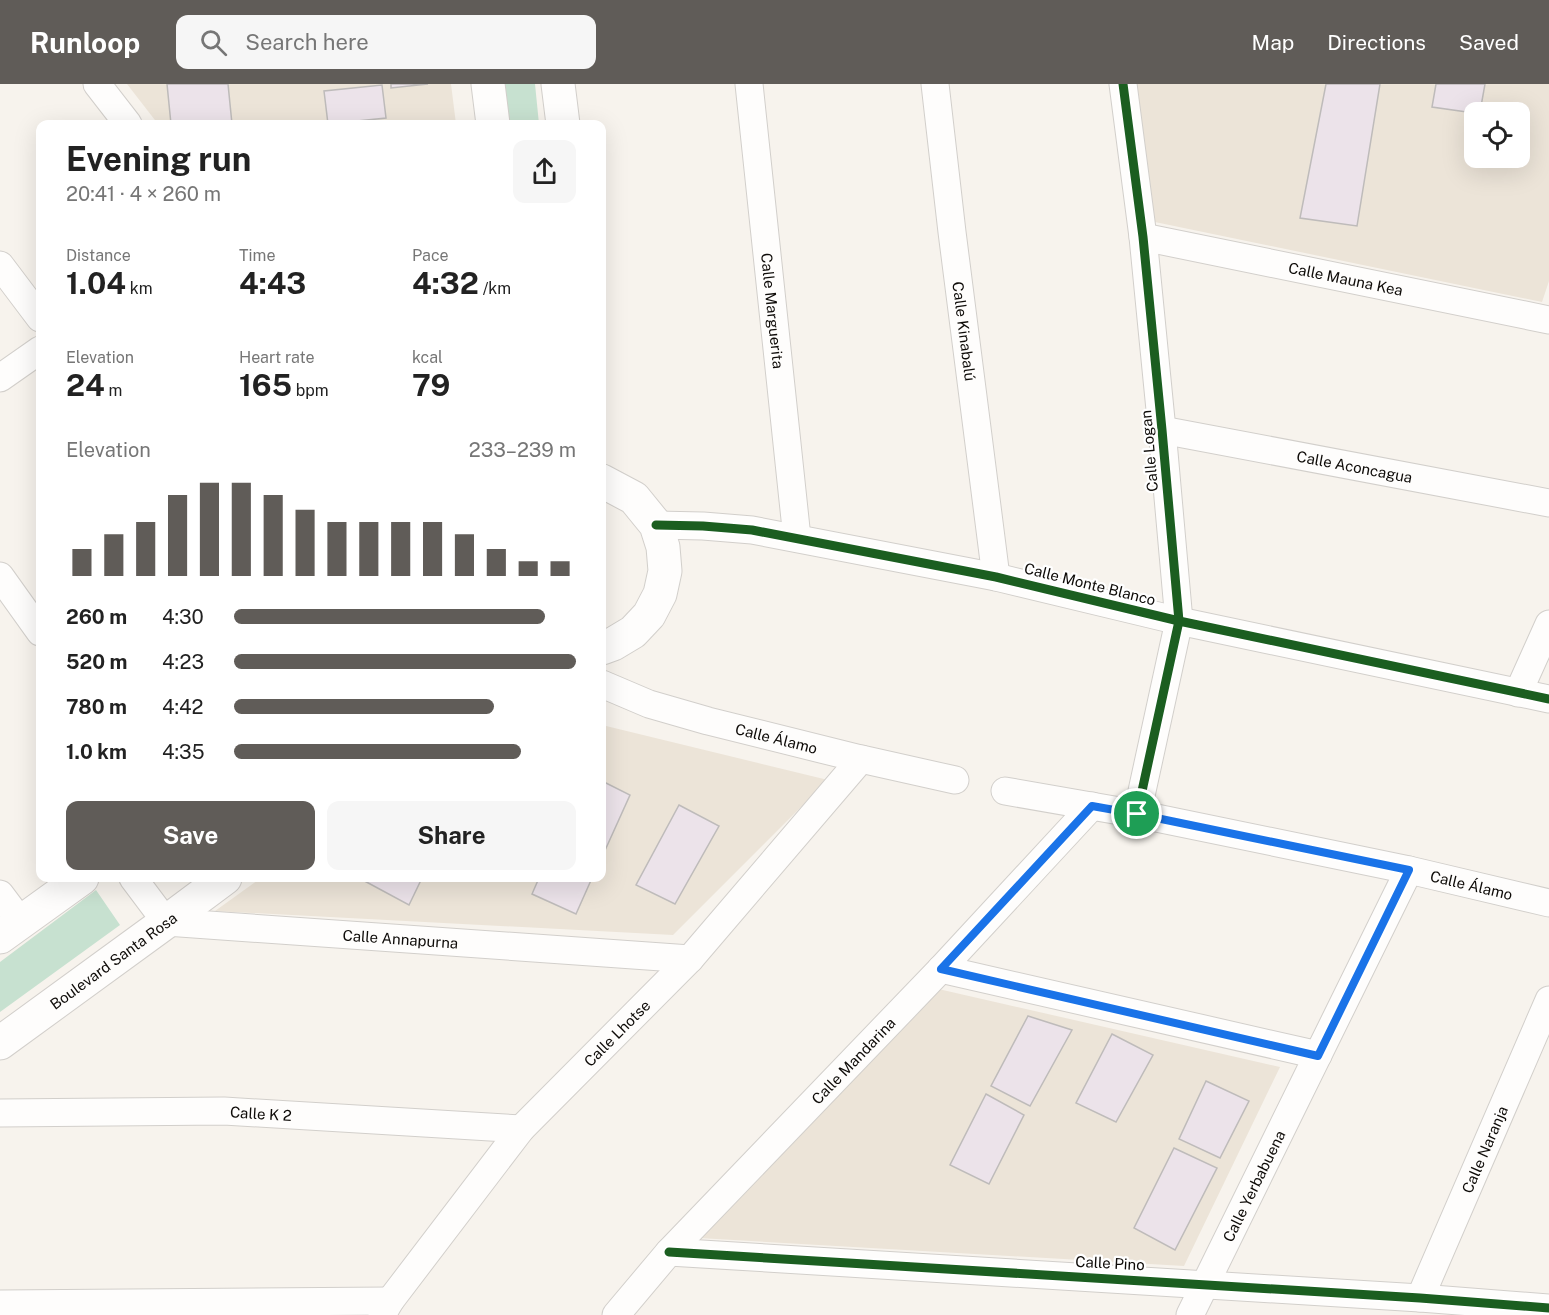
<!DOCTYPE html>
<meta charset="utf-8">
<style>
:root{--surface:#fff;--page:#f6f6f6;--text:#222;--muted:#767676;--accent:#605c58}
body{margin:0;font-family:"Public Sans",sans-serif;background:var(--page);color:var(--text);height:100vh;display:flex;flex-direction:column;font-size:22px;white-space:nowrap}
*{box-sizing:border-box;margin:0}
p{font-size:20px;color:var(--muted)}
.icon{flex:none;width:33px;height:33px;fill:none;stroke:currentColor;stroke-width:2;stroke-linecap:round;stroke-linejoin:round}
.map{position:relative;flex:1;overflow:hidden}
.drawer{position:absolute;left:36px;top:36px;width:570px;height:762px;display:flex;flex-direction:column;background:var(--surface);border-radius:12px;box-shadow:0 6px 24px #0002}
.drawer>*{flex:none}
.tools{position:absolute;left:1464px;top:18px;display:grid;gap:12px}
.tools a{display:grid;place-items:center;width:66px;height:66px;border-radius:12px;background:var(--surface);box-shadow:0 6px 24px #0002;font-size:30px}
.pin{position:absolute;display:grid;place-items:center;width:51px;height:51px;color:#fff;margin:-26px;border:3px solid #fff;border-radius:50%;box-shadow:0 2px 6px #0007}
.round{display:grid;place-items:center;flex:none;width:63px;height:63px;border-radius:12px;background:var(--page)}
.summary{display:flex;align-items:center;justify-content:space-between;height:102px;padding:0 30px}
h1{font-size:33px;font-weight:700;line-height:45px}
.figures{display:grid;grid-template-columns:repeat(3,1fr);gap:9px;height:102px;padding:6px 30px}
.figures div{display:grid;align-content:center}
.figures b{font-size:30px;font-weight:700}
.figures small{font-size:16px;font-weight:400}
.figures p{font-size:16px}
.chart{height:168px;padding:12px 30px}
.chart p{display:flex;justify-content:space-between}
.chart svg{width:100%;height:108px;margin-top:6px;stroke:var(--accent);stroke-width:6}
.primary-button{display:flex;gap:12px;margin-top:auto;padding:12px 30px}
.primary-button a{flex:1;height:69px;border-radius:12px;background:var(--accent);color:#fff;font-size:24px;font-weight:700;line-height:69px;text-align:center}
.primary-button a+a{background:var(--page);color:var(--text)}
ul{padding:0 30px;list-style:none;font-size:20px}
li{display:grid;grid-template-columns:96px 72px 1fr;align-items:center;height:45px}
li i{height:15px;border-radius:8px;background:var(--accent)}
header{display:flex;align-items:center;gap:36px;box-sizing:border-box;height:84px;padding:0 30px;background:var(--accent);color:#fff}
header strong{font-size:28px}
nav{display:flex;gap:33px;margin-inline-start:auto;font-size:21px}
.search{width:420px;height:54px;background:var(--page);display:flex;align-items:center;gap:15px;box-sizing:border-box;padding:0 21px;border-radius:12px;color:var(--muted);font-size:22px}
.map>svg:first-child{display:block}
</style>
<header>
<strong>Runloop</strong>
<div class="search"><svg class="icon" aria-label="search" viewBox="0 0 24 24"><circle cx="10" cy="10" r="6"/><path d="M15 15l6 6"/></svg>Search here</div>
<nav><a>Map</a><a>Directions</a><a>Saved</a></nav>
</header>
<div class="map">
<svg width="1549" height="1231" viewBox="0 0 1549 1231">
<rect width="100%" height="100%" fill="#f7f3ed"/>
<path fill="#ece4d8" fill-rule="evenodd" d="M127,0H451L456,40H158Z
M1135,0H1549V197L1542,218L1150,137ZM1474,28H1520V74H1474Z
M602,641L828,696L673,851L215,827L261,794H602Z
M934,904L1280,983L1184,1182L699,1154Z"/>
<path fill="#c7e1d0" d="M495,0H535L539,40H500Z
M96,806L120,841L0,928V878Z"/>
<path fill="#ece3ea" stroke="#bebbba" stroke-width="1.5" d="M167,0H228L232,40H171Z
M391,0H428L391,4Z
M1326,0H1380L1357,142L1300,134Z
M1436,0H1485L1480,28L1474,29L1432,23Z
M382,1L386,34L328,40L324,7Z
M602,697L630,711L602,773Z
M679,721L719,742L675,820L636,801Z
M359,794H422L409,821Z
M539,794H592L576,830L532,810Z
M1028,932L1072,946L1030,1022L991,1002Z
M1112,950L1153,971L1116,1038L1076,1019Z
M1206,997L1249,1017L1220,1074L1179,1055Z
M986,1010L1024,1031L989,1100L950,1081Z
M1174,1064L1217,1084L1175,1166L1134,1144Z"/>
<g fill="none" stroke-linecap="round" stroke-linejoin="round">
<defs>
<g id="minor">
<path d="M97,0L128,40"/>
<path id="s1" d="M749,0L797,454"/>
<path id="s2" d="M935,0L952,148L996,493"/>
<path d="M1123,0L1143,153L1162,346L1179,537L1137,730"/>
<path id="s3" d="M1143,153L1549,236"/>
<path d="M0,181L40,234"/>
<path d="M0,294L40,266"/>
<path id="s4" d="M1162,346L1549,419"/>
<path d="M656,441L703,442L752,446L996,493L1179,537L1549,615"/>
<path d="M0,492L40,548"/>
<path id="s5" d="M602,600L649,620L708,637L861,675L955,696"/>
<path d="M1518,609L1549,540"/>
<path id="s6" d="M1005,707L1137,730L1409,786L1549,819"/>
<path id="s7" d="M133,794L166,838L690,875"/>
<path d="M0,810L21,838"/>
<path d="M941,885L1318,971"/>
<path id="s8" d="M0,1029L224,1027L521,1045"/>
<path d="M669,1168L1420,1214L1549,1224"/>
<path id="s9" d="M1420,1214L1549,916"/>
<path d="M0,1220L390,1217"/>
<path id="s10" d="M382,1231L390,1217L521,1045L690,875L861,675"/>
<path id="s11" d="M616,1231L669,1168L941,885L1092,722"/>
<path id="s12" d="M1190,1231L1409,786"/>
</g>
<g id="tertiary">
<path d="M488,0L493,40"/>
<path d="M558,0L563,40"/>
<path d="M602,397L634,414L656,441L663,463L665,487L660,510L649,531L633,548L613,560L602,564"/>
<path d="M0,853L82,794"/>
<path id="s13" d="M0,959L166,838L225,794"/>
</g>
</defs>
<use href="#minor" stroke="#d2cfcb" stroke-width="29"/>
<use href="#tertiary" stroke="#d2cfcb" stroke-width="35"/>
<use href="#minor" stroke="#fefdfc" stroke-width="27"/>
<use href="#tertiary" stroke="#fefdfc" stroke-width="33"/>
<defs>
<path id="cycleway" d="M1123,0L1143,153L1162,346L1179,537L1137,730
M656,441L703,442L752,446L996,493L1179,537L1549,615
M669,1168L1420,1214L1549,1224"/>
</defs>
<use href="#cycleway" stroke="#fff" stroke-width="13"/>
<use href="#cycleway" stroke="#1b5e20" stroke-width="9"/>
</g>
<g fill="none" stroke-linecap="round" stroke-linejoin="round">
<defs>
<path id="route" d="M1092,722L1137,730L1409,786L1318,972L941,885Z"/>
</defs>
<use href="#route" stroke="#fff" stroke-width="12"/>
<use href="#route" stroke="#1a73e8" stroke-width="8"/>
</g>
<g text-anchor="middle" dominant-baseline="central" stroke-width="4.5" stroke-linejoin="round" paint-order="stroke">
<g font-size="15" fill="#0e0b08" stroke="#fff">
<text stroke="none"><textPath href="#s3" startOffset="207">Calle Mauna Kea</textPath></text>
<text stroke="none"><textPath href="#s1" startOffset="228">Calle Marguerita</textPath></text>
<text stroke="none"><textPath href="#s2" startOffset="249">Calle Kinabalú</textPath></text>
<text transform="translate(1149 367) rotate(-95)">Calle Logan</text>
<text stroke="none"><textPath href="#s4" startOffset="196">Calle Aconcagua</textPath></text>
<text transform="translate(1090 500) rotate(14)">Calle Monte Blanco</text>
<text stroke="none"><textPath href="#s5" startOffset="183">Calle Álamo</textPath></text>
<text stroke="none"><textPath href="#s6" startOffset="476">Calle Álamo</textPath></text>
<text stroke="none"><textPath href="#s7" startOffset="290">Calle Annapurna</textPath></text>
<text stroke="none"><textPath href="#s13" startOffset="140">Boulevard Santa Rosa</textPath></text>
<text stroke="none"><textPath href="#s10" startOffset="368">Calle Lhotse</textPath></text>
<text stroke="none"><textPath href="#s11" startOffset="348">Calle Mandarina</textPath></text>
<text stroke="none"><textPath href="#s8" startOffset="261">Calle K 2</textPath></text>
<text stroke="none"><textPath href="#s9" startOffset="162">Calle Naranja</textPath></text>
<text stroke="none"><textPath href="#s12" startOffset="144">Calle Yerbabuena</textPath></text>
<text transform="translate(1110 1179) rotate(3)">Calle Pino</text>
</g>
</g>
</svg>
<div class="tools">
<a><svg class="icon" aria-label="locate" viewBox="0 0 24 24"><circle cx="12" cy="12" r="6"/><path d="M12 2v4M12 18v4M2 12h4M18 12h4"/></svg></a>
</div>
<div class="pin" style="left:1137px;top:730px;background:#1e9e55"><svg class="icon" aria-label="arrive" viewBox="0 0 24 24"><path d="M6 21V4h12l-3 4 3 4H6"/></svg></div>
<section class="drawer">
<div class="summary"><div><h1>Evening run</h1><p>20:41 · 4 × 260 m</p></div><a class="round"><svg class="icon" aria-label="share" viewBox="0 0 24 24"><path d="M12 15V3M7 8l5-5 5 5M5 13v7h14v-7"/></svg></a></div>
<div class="figures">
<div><p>Distance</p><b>1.04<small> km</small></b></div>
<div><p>Time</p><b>4:43</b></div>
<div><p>Pace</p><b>4:32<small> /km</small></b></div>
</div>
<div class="figures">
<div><p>Elevation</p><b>24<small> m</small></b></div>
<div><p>Heart rate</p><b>165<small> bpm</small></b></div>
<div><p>kcal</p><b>79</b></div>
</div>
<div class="chart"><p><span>Elevation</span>233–239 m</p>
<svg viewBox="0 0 160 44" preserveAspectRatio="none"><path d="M5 44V33M15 44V27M25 44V22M35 44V11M45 44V6M55 44V6M65 44V11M75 44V17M85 44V22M95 44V22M105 44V22M115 44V22M125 44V27M135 44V33M145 44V38M155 44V38"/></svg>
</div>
<ul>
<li><b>260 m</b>4:30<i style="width:91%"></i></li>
<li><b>520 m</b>4:23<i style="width:100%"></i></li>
<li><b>780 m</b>4:42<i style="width:76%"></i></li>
<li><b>1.0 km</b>4:35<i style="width:84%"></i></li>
</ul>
<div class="primary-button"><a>Save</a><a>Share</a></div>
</section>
</div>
